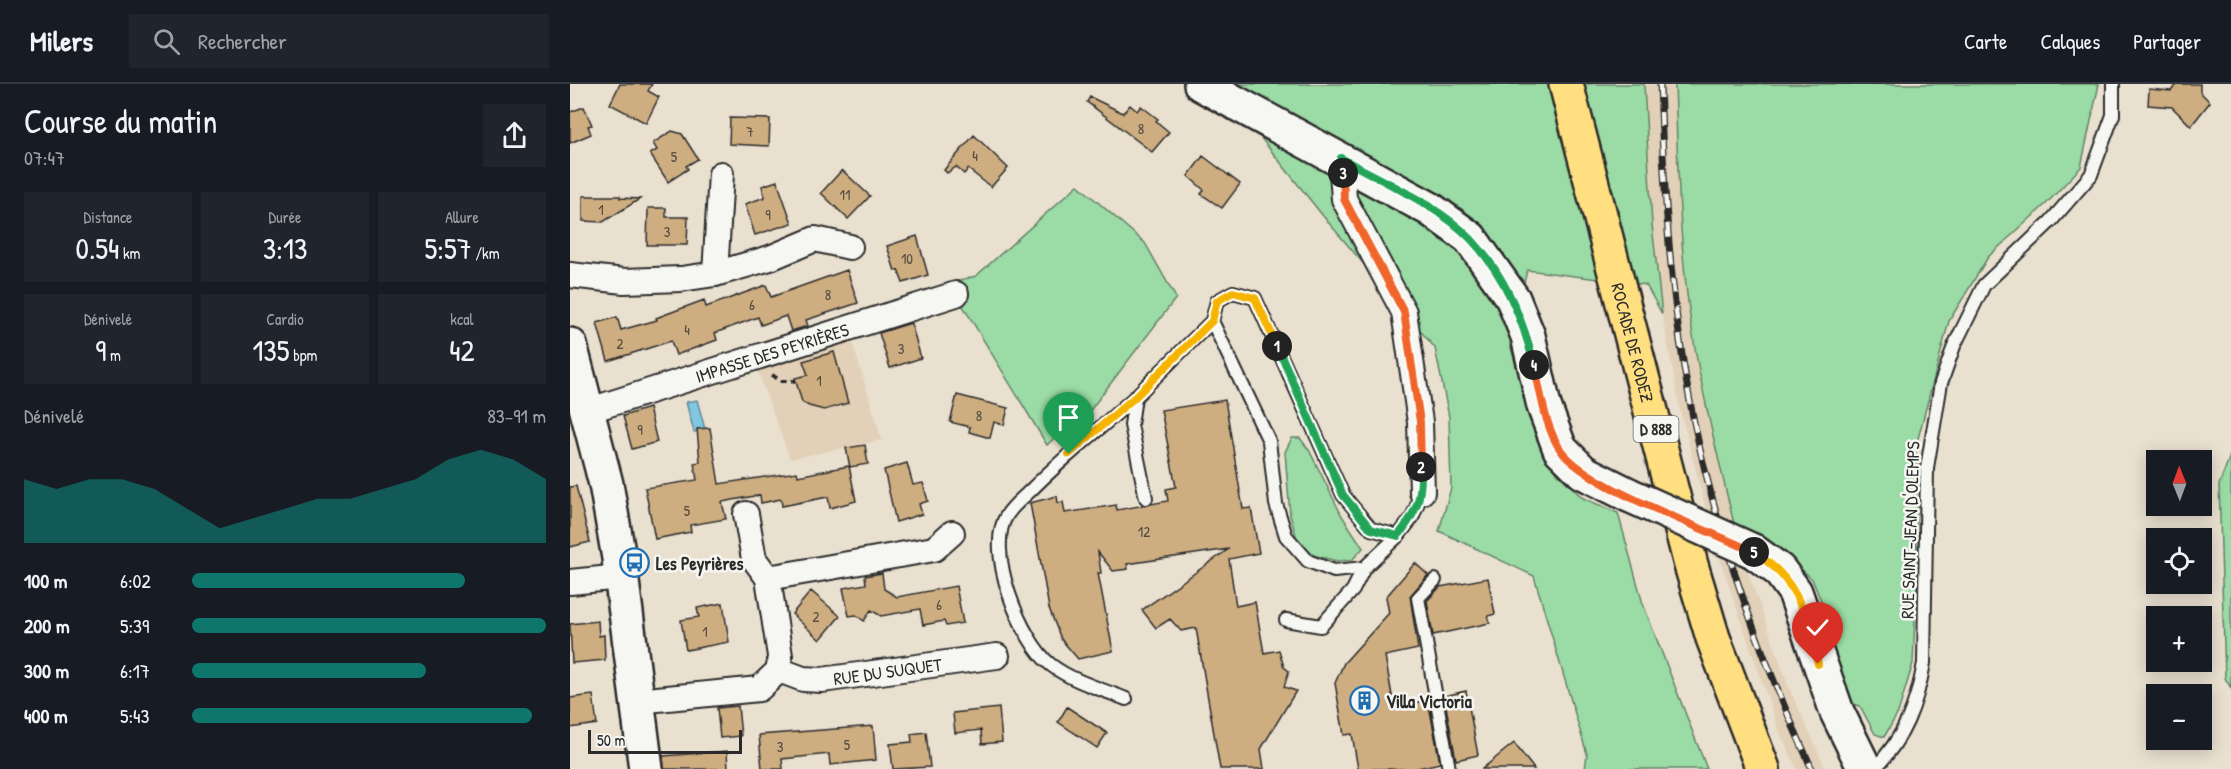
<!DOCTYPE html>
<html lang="fr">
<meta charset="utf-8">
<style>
:root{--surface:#171b24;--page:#20242c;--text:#f1f3f6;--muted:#9ea1a6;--line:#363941;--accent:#0f766e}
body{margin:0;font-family:"Patrick Hand",sans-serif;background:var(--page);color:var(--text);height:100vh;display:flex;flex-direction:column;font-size:22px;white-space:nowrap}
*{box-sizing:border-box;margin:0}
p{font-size:20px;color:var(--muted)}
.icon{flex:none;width:33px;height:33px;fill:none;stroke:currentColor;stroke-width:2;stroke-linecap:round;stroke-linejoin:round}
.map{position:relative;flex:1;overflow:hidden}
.panel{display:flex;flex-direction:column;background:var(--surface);width:570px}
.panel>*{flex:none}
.needle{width:39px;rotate:359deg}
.fabs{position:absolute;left:1576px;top:366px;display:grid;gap:12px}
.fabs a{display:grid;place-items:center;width:66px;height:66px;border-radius:0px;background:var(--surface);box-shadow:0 3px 15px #0003;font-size:30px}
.scale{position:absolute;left:18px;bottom:15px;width:154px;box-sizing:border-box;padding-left:6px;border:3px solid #2b2b2b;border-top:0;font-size:16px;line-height:21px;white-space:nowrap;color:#2b2b2b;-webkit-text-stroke:4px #f6f6f2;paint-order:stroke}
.pin{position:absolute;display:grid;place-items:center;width:51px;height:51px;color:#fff;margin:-62px -26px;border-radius:50% 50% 50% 0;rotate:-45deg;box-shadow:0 0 6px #0007}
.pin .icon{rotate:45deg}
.km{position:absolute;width:30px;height:30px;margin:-15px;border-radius:50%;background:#222;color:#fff;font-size:16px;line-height:30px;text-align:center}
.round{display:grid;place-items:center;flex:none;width:63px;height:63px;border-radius:0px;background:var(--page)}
.summary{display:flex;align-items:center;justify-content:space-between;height:102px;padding:0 24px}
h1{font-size:33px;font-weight:600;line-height:45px}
.metrics{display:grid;grid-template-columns:repeat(3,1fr);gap:9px;height:102px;padding:6px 24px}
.metrics div{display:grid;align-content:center;border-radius:0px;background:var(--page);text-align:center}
.metrics b{font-size:30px;font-weight:600}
.metrics small{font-size:16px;font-weight:400}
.metrics p{font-size:16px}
.chart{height:168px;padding:12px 24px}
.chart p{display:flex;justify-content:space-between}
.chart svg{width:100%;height:108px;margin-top:6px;fill:var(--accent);opacity:.7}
ul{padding:0 24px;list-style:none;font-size:20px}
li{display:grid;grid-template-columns:96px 72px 1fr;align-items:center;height:45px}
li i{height:15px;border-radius:8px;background:var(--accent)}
header{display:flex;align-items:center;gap:36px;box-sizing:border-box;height:84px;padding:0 30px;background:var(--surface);border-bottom:2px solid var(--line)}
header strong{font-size:28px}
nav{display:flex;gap:33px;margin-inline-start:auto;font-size:21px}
.search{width:420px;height:54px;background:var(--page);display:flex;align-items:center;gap:15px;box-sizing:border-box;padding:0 21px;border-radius:0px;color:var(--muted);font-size:22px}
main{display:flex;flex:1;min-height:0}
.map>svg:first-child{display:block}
</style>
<header>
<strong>Milers</strong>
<div class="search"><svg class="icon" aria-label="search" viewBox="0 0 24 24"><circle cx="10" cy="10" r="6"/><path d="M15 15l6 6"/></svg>Rechercher</div>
<nav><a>Carte</a><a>Calques</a><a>Partager</a></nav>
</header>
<main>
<section class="panel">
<div class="summary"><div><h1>Course du matin</h1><p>07:47</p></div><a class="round"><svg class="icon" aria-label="share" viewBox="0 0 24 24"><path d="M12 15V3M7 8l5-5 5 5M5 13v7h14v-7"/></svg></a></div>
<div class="metrics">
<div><p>Distance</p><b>0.54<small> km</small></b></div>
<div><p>Durée</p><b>3:13</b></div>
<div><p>Allure</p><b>5:57<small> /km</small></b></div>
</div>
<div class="metrics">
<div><p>Dénivelé</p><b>9<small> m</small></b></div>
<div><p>Cardio</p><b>135<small> bpm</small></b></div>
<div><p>kcal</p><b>42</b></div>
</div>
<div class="chart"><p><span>Dénivelé</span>83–91 m</p>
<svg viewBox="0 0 160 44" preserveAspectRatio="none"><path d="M0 44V18L10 22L20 18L30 18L40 22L50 30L60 38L70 34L80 30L90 26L100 26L110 22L120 18L130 10L140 6L150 10L160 18V44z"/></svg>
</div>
<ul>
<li><b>100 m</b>6:02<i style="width:77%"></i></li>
<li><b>200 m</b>5:39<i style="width:100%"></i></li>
<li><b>300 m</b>6:17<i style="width:66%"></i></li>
<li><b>400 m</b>5:43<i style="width:96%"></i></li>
</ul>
</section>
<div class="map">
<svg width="1661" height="685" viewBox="0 0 1661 685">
<rect width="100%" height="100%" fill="#eae0d0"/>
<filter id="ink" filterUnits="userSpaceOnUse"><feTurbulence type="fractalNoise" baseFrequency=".0167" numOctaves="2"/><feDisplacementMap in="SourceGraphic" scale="12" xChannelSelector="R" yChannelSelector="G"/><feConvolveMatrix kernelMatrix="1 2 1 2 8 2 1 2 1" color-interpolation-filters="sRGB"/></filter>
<g filter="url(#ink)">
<path fill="#e2d1b8" d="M1074,0H1105L1113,158L1122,250L1139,336L1164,440L1136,425L1110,326L1092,230L1082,141Z
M278,244L312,356L220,375L183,275Z
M1147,467L1174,477L1220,606L1256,685H1227L1209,647Z"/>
<path fill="#9bdba5" stroke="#638368" stroke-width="1.5" d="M648,0H1074L1082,141L1092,230L1076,201L957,186L940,260L963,345L987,389L1013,414L1048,429L1073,520L1137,685H1015L1017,670L964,492L869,447L881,404L879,333L865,264L753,132Z
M1105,0H1529L1511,83L1477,119L1418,173L1379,237L1346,362L1347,488L1343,579L1328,629L1314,653L1305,650L1290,622L1277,618L1266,590L1258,534L1242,495L1213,468L1164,440C1149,377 1133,315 1123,252C1109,169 1108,83 1105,0Z
M508,101L575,159L606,214L518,329L510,330L477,361L379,199L406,192Z
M722,354H730L739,366L772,432L793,464L782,476L767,477L743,471L727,455L720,431L715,368Z
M1661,369V604L1655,594L1649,401Z"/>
<path fill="#81c7e2" stroke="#5f8999" stroke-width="1.5" d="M127,316L135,345L124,348L116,318Z"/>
<path fill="#ceae81" stroke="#2b2b2b" stroke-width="1.5" d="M50,0H82L78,7L89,13L76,39L40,20Z
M1607,0H1630V8L1640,18L1621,42L1602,23L1578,21L1579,5L1601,7Z
M520,13L553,29L560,21L567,27L571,22L588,35L586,37L599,48L582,68L517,18Z
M14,23L22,41L18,42L21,50L0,59V28Z
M160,34L200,35L199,62L159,60Z
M102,47L112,50L128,75L116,82L118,85L98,98L80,70L87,66L83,59Z
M404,51L438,84L421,103L398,85L394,90L386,83L377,89L374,86Z
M633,72L670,100L652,124L631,110L634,106L618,92Z
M272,86L300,112L278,135L251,109Z
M207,97L222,139L185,151L175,120L195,113L192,102Z
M13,112H50V114L70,115L33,138L13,137Z
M78,124H96V133H118L117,161H77Z
M347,152L358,191L333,199L328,186L325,187L317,162Z
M277,186L288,219L236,236L238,242L221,247L216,232L191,241L188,233L145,249L147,256L106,271L101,257L38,277L27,239L47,233L51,246L87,236L86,234L134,216L136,223L196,201L201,213Z
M341,239L351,274L320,284L309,249Z
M264,268L278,319L254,326L239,322L232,318L225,294L238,291L233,277Z
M387,311L438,324L434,341L424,338L420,354L399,348L400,343L380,338Z
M655,316L673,425L681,424L689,469L659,475L666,522L685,518L694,569L709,566L714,583L719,587L714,603L726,607L691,665L694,685H650L626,544L611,547L600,535L586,544L572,526L659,465L557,480L558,485L543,487L528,468L531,489H528L543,567L508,575L491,555L479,524L460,419L487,412L488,419L493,418L495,429L546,421L547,426L598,417L596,405L606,403L591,326Z
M79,324L87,358L62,365L53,332Z
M140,344L149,400L227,388L228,392L279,382L286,417L260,424L258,413L212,422L211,415L191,419L190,411L152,418L156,435L120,441L121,448L85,455L75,404L127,396L124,379L130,378L127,345Z
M295,361L298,380L280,383L276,364Z
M337,379L343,401L353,399L358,417L349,420L352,430L326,438L314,386Z
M6,402L20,458L0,463V403Z
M845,479L858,491L840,512L848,565L815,572L824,623L858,616L870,679L844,685H788L782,650L774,651L765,599L774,579L819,529L816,513Z
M312,489L314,505L327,513L386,502L393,539L376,542L374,537L353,541L350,525L311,532L301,526L294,537L286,531L279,532L273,504L296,500L295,492Z
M918,494L925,530L918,532L920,539L863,551L857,517L870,503Z
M241,507L270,532L250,556L222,530Z
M153,519L159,558L116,566L111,536L129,533L127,524Z
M28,537L29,552L34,551L35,576L2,579L0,540Z
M896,607L908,671L886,676L874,612Z
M23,611L27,640L0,644V614Z
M168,622L171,652L150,654L147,624Z
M497,623L537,649L527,664L488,638Z
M429,624L432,658L412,660L411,646L385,649L383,629Z
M303,642L306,676L260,681L259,670L212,675L213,685H192L189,651Z
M356,648L360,683L323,685L320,660L342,658L341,650Z
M944,659L964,685H912Z
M157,667L158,685H94L93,672Z"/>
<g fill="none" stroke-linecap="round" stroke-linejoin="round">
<defs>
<path id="lane" d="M642,237L699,357L706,420L716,452L738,477L764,487L794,484
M576,414L561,341L565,313L642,237L647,217L663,208L685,214L773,411L801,445L828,452L842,434L852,408
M865,496L848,514L879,685
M716,536L751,542L783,506L794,484L828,452
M556,615C531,605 502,597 481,581C451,558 414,465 437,431C443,421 454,413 462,405C495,372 531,344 565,313
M1304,685C1334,655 1347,620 1354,579L1357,384L1371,299L1384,262L1414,201L1481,137L1521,91L1543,31V0"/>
<g id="street">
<path d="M771,74L774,115L834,228L850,338L852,408"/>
<path d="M145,190L151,90"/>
<path d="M0,191L54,197L111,195L145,190L200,174L245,155L280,163"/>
<path id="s1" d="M17,327L386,210"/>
<path d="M176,430L184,475L198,494"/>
<path d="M0,498L51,493"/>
<path d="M209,586L210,572L198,494L364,465L382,449"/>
<path id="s2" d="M67,617L189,605L209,586L233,595L252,596L427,572"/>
</g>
<path id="secondary" d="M631,0L860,125L900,154L943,215L958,252L974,322L990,365L1013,388L1059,411
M0,261L36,400L49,474L76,685
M1183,467L1209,486L1225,508L1267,628L1295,685"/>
<g id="highway">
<path id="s3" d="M996,0L1121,481L1143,554L1193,685"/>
</g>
</defs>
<use href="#lane" stroke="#2b2b2b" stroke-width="16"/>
<use href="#street" stroke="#2b2b2b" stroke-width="28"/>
<use href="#secondary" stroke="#2b2b2b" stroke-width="38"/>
<use href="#highway" stroke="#2b2b2b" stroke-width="38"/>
<path stroke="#2b2b2b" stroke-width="4" stroke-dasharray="6 4.5" stroke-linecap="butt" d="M202,291L211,297H226"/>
<use href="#lane" stroke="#f6f6f2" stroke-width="12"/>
<use href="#street" stroke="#f6f6f2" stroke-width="24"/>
<use href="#secondary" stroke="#f6f6f2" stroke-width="33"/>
<use href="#highway" stroke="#ffdf80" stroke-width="33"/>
<defs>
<path id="rail" d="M1090,0C1094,113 1101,226 1124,338C1149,458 1191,574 1242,685"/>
</defs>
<use href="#rail" stroke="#2b2b2b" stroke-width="7"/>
<use href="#rail" stroke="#f6f6f2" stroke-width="4.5" stroke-dasharray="14" stroke-linecap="butt"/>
<defs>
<path id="secondary-bridge" d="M1059,411L1183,467"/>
</defs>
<use href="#secondary-bridge" stroke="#2b2b2b" stroke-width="38" stroke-linecap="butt"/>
<use href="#secondary-bridge" stroke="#f6f6f2" stroke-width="33"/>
</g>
</g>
<g fill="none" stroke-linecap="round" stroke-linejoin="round" filter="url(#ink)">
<defs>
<path id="split-1" d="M499,370L565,313L642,237L647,217L663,208L685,214L707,262"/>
<path id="split-2" d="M707,262L773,411L801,445L828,452C847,428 852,414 851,383"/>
<path id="split-3" d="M773,89L774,115L834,228L850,338L851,383"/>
<path id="split-4" d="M773,89L771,74C812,97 868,121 901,155C934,190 953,234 964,281"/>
<path id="split-5" d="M964,281C971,307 974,341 990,365C1015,403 1138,445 1184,468"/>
<path id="split-6" d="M1184,468C1231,498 1234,530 1248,580"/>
</defs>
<use href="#split-1" stroke="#fff" stroke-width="12"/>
<use href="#split-2" stroke="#fff" stroke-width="12"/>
<use href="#split-3" stroke="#fff" stroke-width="12"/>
<use href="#split-4" stroke="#fff" stroke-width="12"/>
<use href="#split-5" stroke="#fff" stroke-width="12"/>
<use href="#split-6" stroke="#fff" stroke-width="12"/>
<use href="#split-1" stroke="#f5b400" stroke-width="8"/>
<use href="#split-2" stroke="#22a559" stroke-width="8"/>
<use href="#split-3" stroke="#f0652b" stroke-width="8"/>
<use href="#split-4" stroke="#22a559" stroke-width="8"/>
<use href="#split-5" stroke="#f0652b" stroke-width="8"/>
<use href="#split-6" stroke="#f5b400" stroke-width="8"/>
</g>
<defs>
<symbol id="bus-ring" viewBox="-11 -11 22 22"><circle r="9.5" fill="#f6f6f2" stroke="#1f6fb2" stroke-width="1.5"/><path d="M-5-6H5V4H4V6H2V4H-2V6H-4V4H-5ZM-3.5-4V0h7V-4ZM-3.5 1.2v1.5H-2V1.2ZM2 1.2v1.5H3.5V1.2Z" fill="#1f6fb2"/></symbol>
<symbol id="building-ring" viewBox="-11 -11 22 22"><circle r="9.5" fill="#f6f6f2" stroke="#1f6fb2" stroke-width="1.5"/><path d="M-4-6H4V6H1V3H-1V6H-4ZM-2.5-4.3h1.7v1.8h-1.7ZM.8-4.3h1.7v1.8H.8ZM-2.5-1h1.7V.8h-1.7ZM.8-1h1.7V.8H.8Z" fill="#1f6fb2"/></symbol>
</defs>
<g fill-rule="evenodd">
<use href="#bus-ring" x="48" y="462" width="33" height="33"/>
<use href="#building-ring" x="778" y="600" width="33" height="33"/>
</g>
<g text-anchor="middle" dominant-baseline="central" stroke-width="5" stroke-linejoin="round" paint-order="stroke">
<g font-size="15" fill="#544c40">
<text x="571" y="44">8</text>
<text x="180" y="47">7</text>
<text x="405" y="71">4</text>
<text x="104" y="72">5</text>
<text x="275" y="110">11</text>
<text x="31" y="125">1</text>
<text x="198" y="130">9</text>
<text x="97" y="147">3</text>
<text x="337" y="174">10</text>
<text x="258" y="210">8</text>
<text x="182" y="220">6</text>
<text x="117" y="245">4</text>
<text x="50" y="259">2</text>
<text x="331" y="264">3</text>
<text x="249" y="296">1</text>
<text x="409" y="331">8</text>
<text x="70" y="345">9</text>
<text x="117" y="426">5</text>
<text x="574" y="447">12</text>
<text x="369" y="520">6</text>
<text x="246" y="532">2</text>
<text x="135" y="547">1</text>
<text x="277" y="660">5</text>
<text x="210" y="662">3</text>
</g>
<rect fill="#f6f6f2" stroke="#686867" stroke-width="1.5" x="1063.5" y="332" width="45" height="26" rx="4.5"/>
<g font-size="16" font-weight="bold" fill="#2b2b2b">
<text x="1086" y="345">D 888</text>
</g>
<g font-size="18" fill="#2b2b2b" stroke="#f6f6f2">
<text stroke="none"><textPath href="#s3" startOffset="267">ROCADE DE RODEZ</textPath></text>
<text stroke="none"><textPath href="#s1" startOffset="194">IMPASSE DES PEYRIÈRES</textPath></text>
<text transform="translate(1340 446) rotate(-88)">RUE SAINT-JEAN D'OLEMPS</text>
<text stroke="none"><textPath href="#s2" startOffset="261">RUE DU SUQUET</textPath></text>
</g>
<g font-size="18" font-weight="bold" fill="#2b2b2b" stroke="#f6f6f2" text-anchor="start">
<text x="86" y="479">Les Peyrières</text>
<text x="816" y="617">Villa Victoria</text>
</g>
</g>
</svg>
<div class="fabs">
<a><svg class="needle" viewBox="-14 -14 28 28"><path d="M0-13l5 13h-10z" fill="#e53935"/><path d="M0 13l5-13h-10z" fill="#9ea1a6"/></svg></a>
<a><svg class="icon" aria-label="locate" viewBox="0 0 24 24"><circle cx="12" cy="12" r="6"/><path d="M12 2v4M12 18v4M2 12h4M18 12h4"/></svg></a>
<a>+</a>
<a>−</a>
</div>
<div class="scale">50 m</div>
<div class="pin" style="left:499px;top:370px;background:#1e9e55"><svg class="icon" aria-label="arrive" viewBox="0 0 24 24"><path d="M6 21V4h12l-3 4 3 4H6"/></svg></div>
<div class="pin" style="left:1248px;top:580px;background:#d93025"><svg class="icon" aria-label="check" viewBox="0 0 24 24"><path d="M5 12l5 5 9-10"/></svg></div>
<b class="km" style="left:707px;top:262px">1</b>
<b class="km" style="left:851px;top:383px">2</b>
<b class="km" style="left:773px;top:89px">3</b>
<b class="km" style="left:964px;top:281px">4</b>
<b class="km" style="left:1184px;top:468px">5</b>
</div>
</main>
